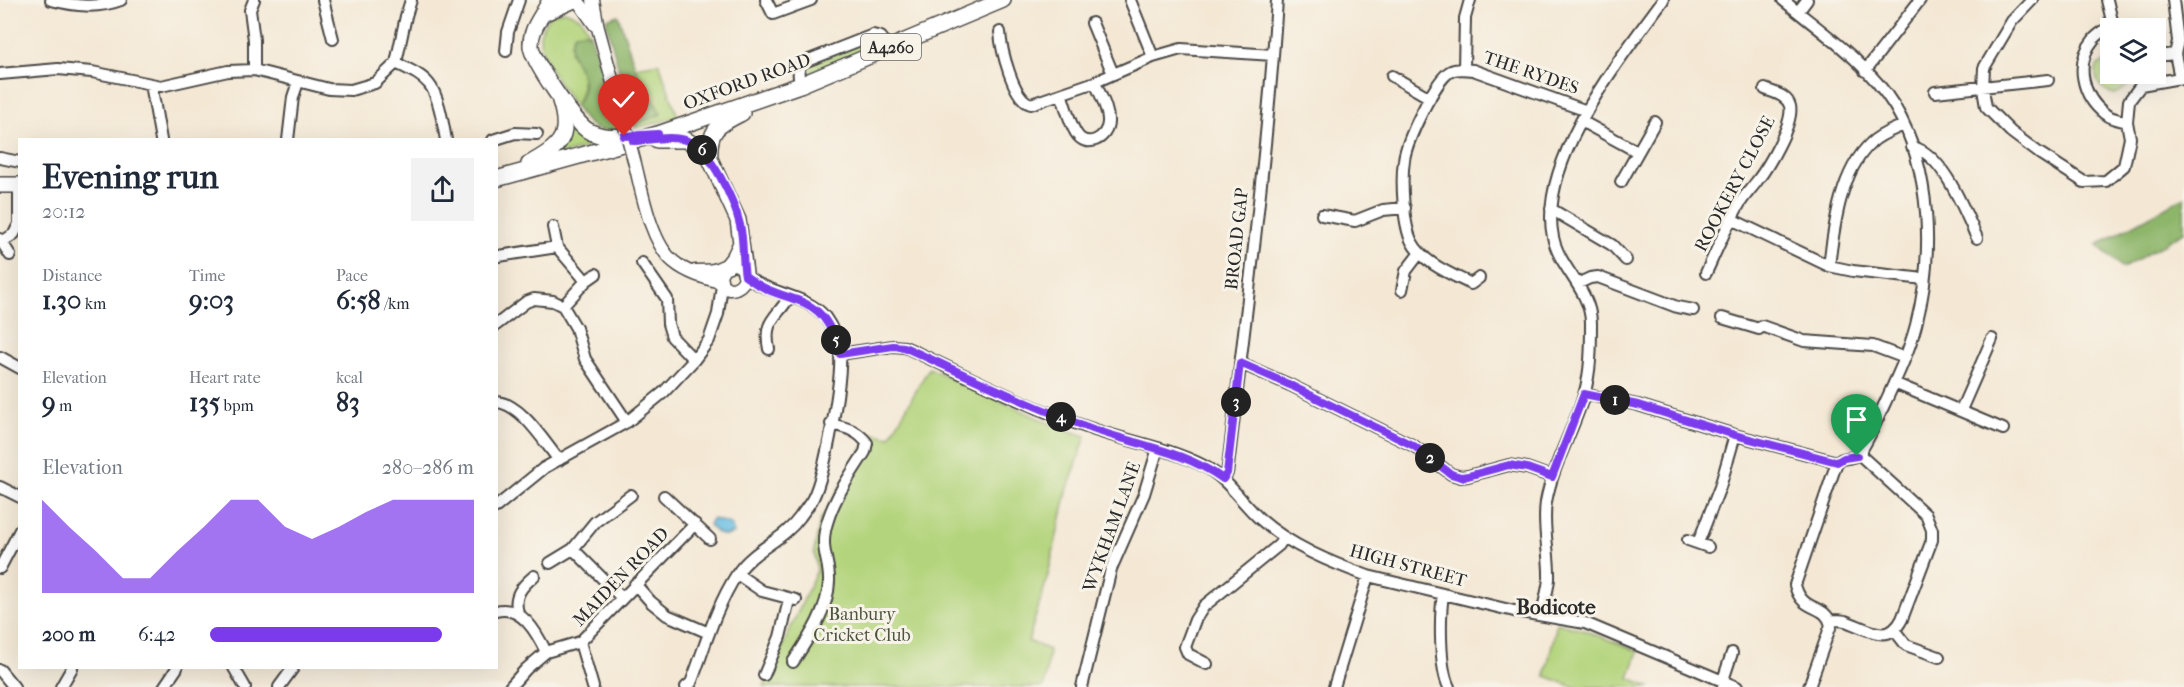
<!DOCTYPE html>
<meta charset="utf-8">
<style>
:root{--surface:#fff;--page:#f2f2f3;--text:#1f2937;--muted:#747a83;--accent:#7c3aed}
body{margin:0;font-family:"IM FELL French Canon",serif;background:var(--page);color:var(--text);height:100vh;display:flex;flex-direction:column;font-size:22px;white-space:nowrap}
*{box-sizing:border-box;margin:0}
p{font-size:20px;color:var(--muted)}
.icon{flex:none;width:33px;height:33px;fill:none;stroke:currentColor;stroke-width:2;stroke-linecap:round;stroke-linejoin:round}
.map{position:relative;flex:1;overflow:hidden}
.sheet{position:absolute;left:18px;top:138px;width:480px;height:531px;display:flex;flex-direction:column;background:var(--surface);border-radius:0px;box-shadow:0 6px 24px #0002}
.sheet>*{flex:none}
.tools{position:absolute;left:2100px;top:18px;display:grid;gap:12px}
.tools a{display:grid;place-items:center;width:66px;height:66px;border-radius:0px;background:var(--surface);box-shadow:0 6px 24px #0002;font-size:30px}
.pin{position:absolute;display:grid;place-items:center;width:51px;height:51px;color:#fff;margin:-62px -26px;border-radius:50% 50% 50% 0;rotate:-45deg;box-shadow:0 0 6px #0007}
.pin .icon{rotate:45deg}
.km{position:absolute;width:30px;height:30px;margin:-15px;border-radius:50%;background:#222;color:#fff;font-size:16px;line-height:30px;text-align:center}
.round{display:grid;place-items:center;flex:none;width:63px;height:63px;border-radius:0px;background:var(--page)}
.headline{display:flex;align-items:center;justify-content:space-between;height:102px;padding:0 24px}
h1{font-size:33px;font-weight:800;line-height:45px}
.metrics{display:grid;grid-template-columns:repeat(3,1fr);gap:9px;height:102px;padding:6px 24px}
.metrics div{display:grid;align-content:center}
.metrics b{font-size:26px;font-weight:800}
.metrics small{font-size:16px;font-weight:400}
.metrics p{font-size:16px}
.chart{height:168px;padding:12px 24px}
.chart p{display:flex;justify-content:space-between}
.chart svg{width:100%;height:108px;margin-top:6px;fill:var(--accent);opacity:.7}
ul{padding:0 24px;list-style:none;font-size:20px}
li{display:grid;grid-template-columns:96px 72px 1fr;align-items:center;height:45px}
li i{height:15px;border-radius:8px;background:var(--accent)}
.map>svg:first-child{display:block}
</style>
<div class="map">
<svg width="2184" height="687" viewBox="0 0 2184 687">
<rect width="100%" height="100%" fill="#f7f3e8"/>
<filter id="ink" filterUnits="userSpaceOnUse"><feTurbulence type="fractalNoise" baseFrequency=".0167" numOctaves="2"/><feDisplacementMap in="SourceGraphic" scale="12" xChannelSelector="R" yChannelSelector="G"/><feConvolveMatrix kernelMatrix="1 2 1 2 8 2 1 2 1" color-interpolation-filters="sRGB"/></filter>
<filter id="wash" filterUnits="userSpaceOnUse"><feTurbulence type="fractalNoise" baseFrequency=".008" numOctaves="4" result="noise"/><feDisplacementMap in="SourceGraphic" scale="24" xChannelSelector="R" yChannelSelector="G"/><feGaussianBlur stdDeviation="1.35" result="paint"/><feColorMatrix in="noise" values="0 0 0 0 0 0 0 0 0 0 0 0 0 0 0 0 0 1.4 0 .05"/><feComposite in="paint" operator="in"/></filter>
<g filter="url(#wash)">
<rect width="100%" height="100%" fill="#f4e8d5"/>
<path fill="#b3d47b" stroke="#6f8053" stroke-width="1.5" d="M565,11L581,18L590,34L584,32L570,51C585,74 586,83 575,107C564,91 534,50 541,31C543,25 547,19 551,14Z
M875,37L880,44L808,73L804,71L803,67Z
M2110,58V74H2129C2130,86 2125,90 2114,94C2100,90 2093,80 2097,66Z
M659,63L678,117L636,128L634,125L661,114L635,67Z
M569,122L617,139L546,159Z
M929,368L1060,428L1086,436L1067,491L1047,579L1028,641L1049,650L1044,687H764L817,570L814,551L820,521L871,433L890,437Z
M1557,623L1586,631L1638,651L1629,678L1651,687H1574L1545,676Z"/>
<path fill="#8eb66b" stroke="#5c704b" stroke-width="1.5" d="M618,15L635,67L661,114L634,125L606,22L607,19Z
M584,32L590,34L622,129C597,135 588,126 575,107C577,102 582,95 583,89C586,64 561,57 575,33Z
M2184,197V232L2123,268L2097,245Z"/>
<path fill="#65bce2" stroke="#487486" stroke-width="1.5" d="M713,519L731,524L734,533C723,539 717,534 709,525L711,520Z"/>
</g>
<g filter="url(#ink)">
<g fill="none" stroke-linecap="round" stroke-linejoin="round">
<defs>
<path id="minor" d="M51,0C75,6 97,9 121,0
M254,0L250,10L254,40V70
M323,0L333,39
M766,0L773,14L811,0
M1130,0L1153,57
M1783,0C1822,32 1868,63 1895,107C1932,170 1934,256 1916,325C1909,352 1896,379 1884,405C1876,422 1869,439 1859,454
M2032,0L2012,21L1984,68L1983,89L1986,107L2011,132L2039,153L2084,182L2106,181L2124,166L2130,138L2127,122
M2107,0L2113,25
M2173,0L2178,41L2175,54L2180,78L2184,80
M1798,12L1807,0
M1092,23L1113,74
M2115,28L2113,25C2107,29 2099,33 2094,39C2074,63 2082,96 2105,114C2111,119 2121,120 2127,122L2129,101L2141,85L2180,78
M1000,32C1001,48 1013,100 1031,104L1095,82L1153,57L1181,49L1273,55
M506,51L508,32L519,0
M2156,56L2175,54
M396,63C408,69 421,74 429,84C439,96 443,124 446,140
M1464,69L1465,18L1470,0
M1865,71L1920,0
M0,74L58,69L92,72L161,86L228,71L254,70L329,89L351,90L375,83L396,63L406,16L411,0
M1392,76L1430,98
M151,84L161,140
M800,85C799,76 796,68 804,62L873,35L881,37L889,48
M1935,92L2048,80
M1061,94C1066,106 1069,122 1076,133C1086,150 1108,138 1108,122C1109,109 1099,93 1095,82
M1581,121L1638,152
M1904,125C1893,130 1880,134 1871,143C1840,172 1834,226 1829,266L1853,271L1924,279
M288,140L293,97L298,82
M493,140L515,133L537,134
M1912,147C1943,153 1965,212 1977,238
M0,158L20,162
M1621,182L1655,122
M1551,209L1612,245L1626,260
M1322,215L1355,221L1383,210L1405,208
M1731,219L1829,266
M553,227L557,247
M0,239L10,255
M2,242L14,234L19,224V185
M499,256L557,247L586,281L563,306
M642,263L667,299L668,324L672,337L694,360
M1706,273C1717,249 1727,225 1740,203C1745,195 1752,188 1757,181C1768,167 1794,123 1790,106C1787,95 1774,93 1765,89
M1479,278L1471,284C1451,274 1423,263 1412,242C1403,225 1401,180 1404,160C1406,142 1435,79 1451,71C1458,68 1466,69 1473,70L1587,111
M586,281L596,274
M1577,284L1590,278L1598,277L1677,307L1693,310
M1402,290L1406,271L1419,254
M1722,318L1759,329L1762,326L1804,341L1873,346L1905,358
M496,325L526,302L534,299L553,301L563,306L576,328L585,359L627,422
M769,349C763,320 776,319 790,296
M840,354L893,346L905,347C965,375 1029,408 1092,429C1130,442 1169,448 1204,466C1228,479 1241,502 1260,519C1290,546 1332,563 1368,576L1514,611L1585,623L1737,687
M0,357L20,368
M1240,363L1290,385L1414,446L1451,474L1461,477L1468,476L1509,465L1527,468L1552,477
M1894,383L2003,429
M1584,394L1638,405L1735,435L1837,462C1844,456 1852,460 1859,454
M496,402C521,403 544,442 559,460
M1961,410L1992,339
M1223,479L1227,473L1228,467C1246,312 1267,156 1277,0
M0,487L20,497
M664,496L710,539
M496,507L544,468L627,422L664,392L694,360L709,340L718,314L722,285
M1688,540L1708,547
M1698,543L1720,487L1735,435
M573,549L622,598
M550,563L573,549L595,522L631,495
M0,568L20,530
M737,574L762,591L796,600
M635,584L651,602L667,615L709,633
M1443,594C1440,615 1439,668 1449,687
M496,611C521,604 537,633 546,652
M518,613C513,596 521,587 534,576
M1542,614C1544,603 1548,590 1549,579C1550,553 1542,528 1546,502C1553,464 1573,431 1584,395C1591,372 1591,346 1591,323C1591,290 1559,268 1553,237C1537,162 1621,57 1663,0
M1830,620C1835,620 1840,620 1845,621C1865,627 1888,647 1902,619L1932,540V530L1926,515L1859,454
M1895,631L1906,645L1939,657
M580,642L593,687
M793,662C808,639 828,610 829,582C830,563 821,552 825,531C831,502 849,477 865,452L867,443C857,430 847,428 831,424
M1207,664L1188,654L1185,647L1195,620L1204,606L1279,545L1284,537
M234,668L245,687
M0,670L14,687
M764,675L780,637L789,600
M61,687L72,668
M164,687L177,668
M279,687L293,668
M510,687L526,669L546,652L580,642L695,524
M686,687L691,683C705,647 715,608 737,574C753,549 783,541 800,517C804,511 810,504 813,498C825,474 842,382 840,355C840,343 832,327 825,317C808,295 768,294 745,276
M1082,687L1111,569L1144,494L1158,448
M1334,687L1368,576
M1723,687V680L1732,653
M1809,687L1831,625C1825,602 1802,614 1795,585L1837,462"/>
<path id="tertiary" d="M593,0L598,28L623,119
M578,1L595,25
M635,164C642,192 651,244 674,262C687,273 705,278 721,282
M695,271C701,271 708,271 714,270C722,268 729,261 737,265C753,271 743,290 729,289L722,285L720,275L725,266"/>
<path id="primary" d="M550,0C543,16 530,28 531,46C532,61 575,122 587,130C600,138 614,137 628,136
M545,13L572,1
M657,140H686L700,148L710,159L738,220L745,273
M710,159C708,129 718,125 742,113
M529,164C559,147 572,138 560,101
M496,179L658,134L800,85L1003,0
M0,185H20
M728,265L735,256L741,243"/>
</defs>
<use href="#minor" stroke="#494744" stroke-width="14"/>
<use href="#tertiary" stroke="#494744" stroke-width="15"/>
<use href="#primary" stroke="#494744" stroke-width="18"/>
<use href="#minor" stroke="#fff" stroke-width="10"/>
<use href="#tertiary" stroke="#fff" stroke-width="12"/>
<use href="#primary" stroke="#fff" stroke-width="15"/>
<defs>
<path id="tertiary-bridge" d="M623,119L635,164"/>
</defs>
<use href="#tertiary-bridge" stroke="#494744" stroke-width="15" stroke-linecap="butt"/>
<use href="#tertiary-bridge" stroke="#fff" stroke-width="12"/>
</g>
</g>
<g fill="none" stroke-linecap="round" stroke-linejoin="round" filter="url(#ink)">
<defs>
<path id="route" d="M624,136L658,134L633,141C651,140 672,135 688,141C711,149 735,203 740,225C744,242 742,259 745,276C789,310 821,285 840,354L893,346L904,347C966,375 1027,405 1090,428C1136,445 1182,450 1223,479L1227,473L1240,363L1290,385L1414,446L1451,474L1461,477L1468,476L1509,465L1527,468L1552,477L1584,394L1638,405L1735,435L1837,462L1844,458L1857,456"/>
</defs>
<use href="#route" stroke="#fff" stroke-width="12"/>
<use href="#route" stroke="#7c3aed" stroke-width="8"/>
</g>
<g text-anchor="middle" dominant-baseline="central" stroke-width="6" stroke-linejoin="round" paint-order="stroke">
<rect fill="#f7f3e8" stroke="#686764" stroke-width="1.5" x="861" y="34" width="60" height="26" rx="4.5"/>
<g font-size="16" font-weight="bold" fill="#2b2b2b">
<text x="891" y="47">A4260</text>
</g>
<g font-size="18" fill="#2b2b2b" stroke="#f7f3e8">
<text transform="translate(1531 73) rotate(19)">THE RYDES</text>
<text transform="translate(747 82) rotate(-20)">OXFORD ROAD</text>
<text transform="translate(1735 184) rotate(-62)">ROOKERY CLOSE</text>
<text transform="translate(1237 239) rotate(-84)">BROAD GAP</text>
<text transform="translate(1112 527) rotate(-70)">WYKHAM LANE</text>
<text transform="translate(1408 566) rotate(15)">HIGH STREET</text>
<text transform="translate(621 577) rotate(-46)">MAIDEN ROAD</text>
</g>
<g font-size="18" fill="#4d553f" stroke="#f7f3e8">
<text x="862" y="614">Banbury<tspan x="862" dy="21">Cricket Club</tspan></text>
</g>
<g font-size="21" font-weight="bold" fill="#2b2b2b" stroke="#f7f3e8">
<text x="1556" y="607">Bodicote</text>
</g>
</g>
</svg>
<div class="tools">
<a><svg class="icon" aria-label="layers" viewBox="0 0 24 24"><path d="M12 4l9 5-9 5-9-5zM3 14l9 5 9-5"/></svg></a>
</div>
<div class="pin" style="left:1857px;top:456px;background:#1e9e55"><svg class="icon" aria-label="arrive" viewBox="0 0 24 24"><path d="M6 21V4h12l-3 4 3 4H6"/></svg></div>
<div class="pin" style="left:624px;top:136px;background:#d93025"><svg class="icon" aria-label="check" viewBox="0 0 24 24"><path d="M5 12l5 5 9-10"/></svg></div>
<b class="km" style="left:1615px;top:400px">1</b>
<b class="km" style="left:1430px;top:458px">2</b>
<b class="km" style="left:1236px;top:402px">3</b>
<b class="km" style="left:1061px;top:417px">4</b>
<b class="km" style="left:836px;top:340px">5</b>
<b class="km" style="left:702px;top:150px">6</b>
<section class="sheet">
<div class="headline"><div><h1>Evening run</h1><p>20:12</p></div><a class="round"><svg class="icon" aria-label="share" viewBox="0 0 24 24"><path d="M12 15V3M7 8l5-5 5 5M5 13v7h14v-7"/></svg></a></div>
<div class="metrics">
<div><p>Distance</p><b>1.30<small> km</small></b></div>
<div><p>Time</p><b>9:03</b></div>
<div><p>Pace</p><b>6:58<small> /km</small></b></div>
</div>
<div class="metrics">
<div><p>Elevation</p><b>9<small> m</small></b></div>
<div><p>Heart rate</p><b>135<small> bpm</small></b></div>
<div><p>kcal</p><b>83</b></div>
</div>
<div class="chart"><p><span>Elevation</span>280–286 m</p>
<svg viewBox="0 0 160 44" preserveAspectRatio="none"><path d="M0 44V6L10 17L20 27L30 38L40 38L50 27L60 17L70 6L80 6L90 17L100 22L110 17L120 11L130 6L140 6L150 6L160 6V44z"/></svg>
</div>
<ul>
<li><b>200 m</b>6:42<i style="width:88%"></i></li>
</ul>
</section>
</div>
